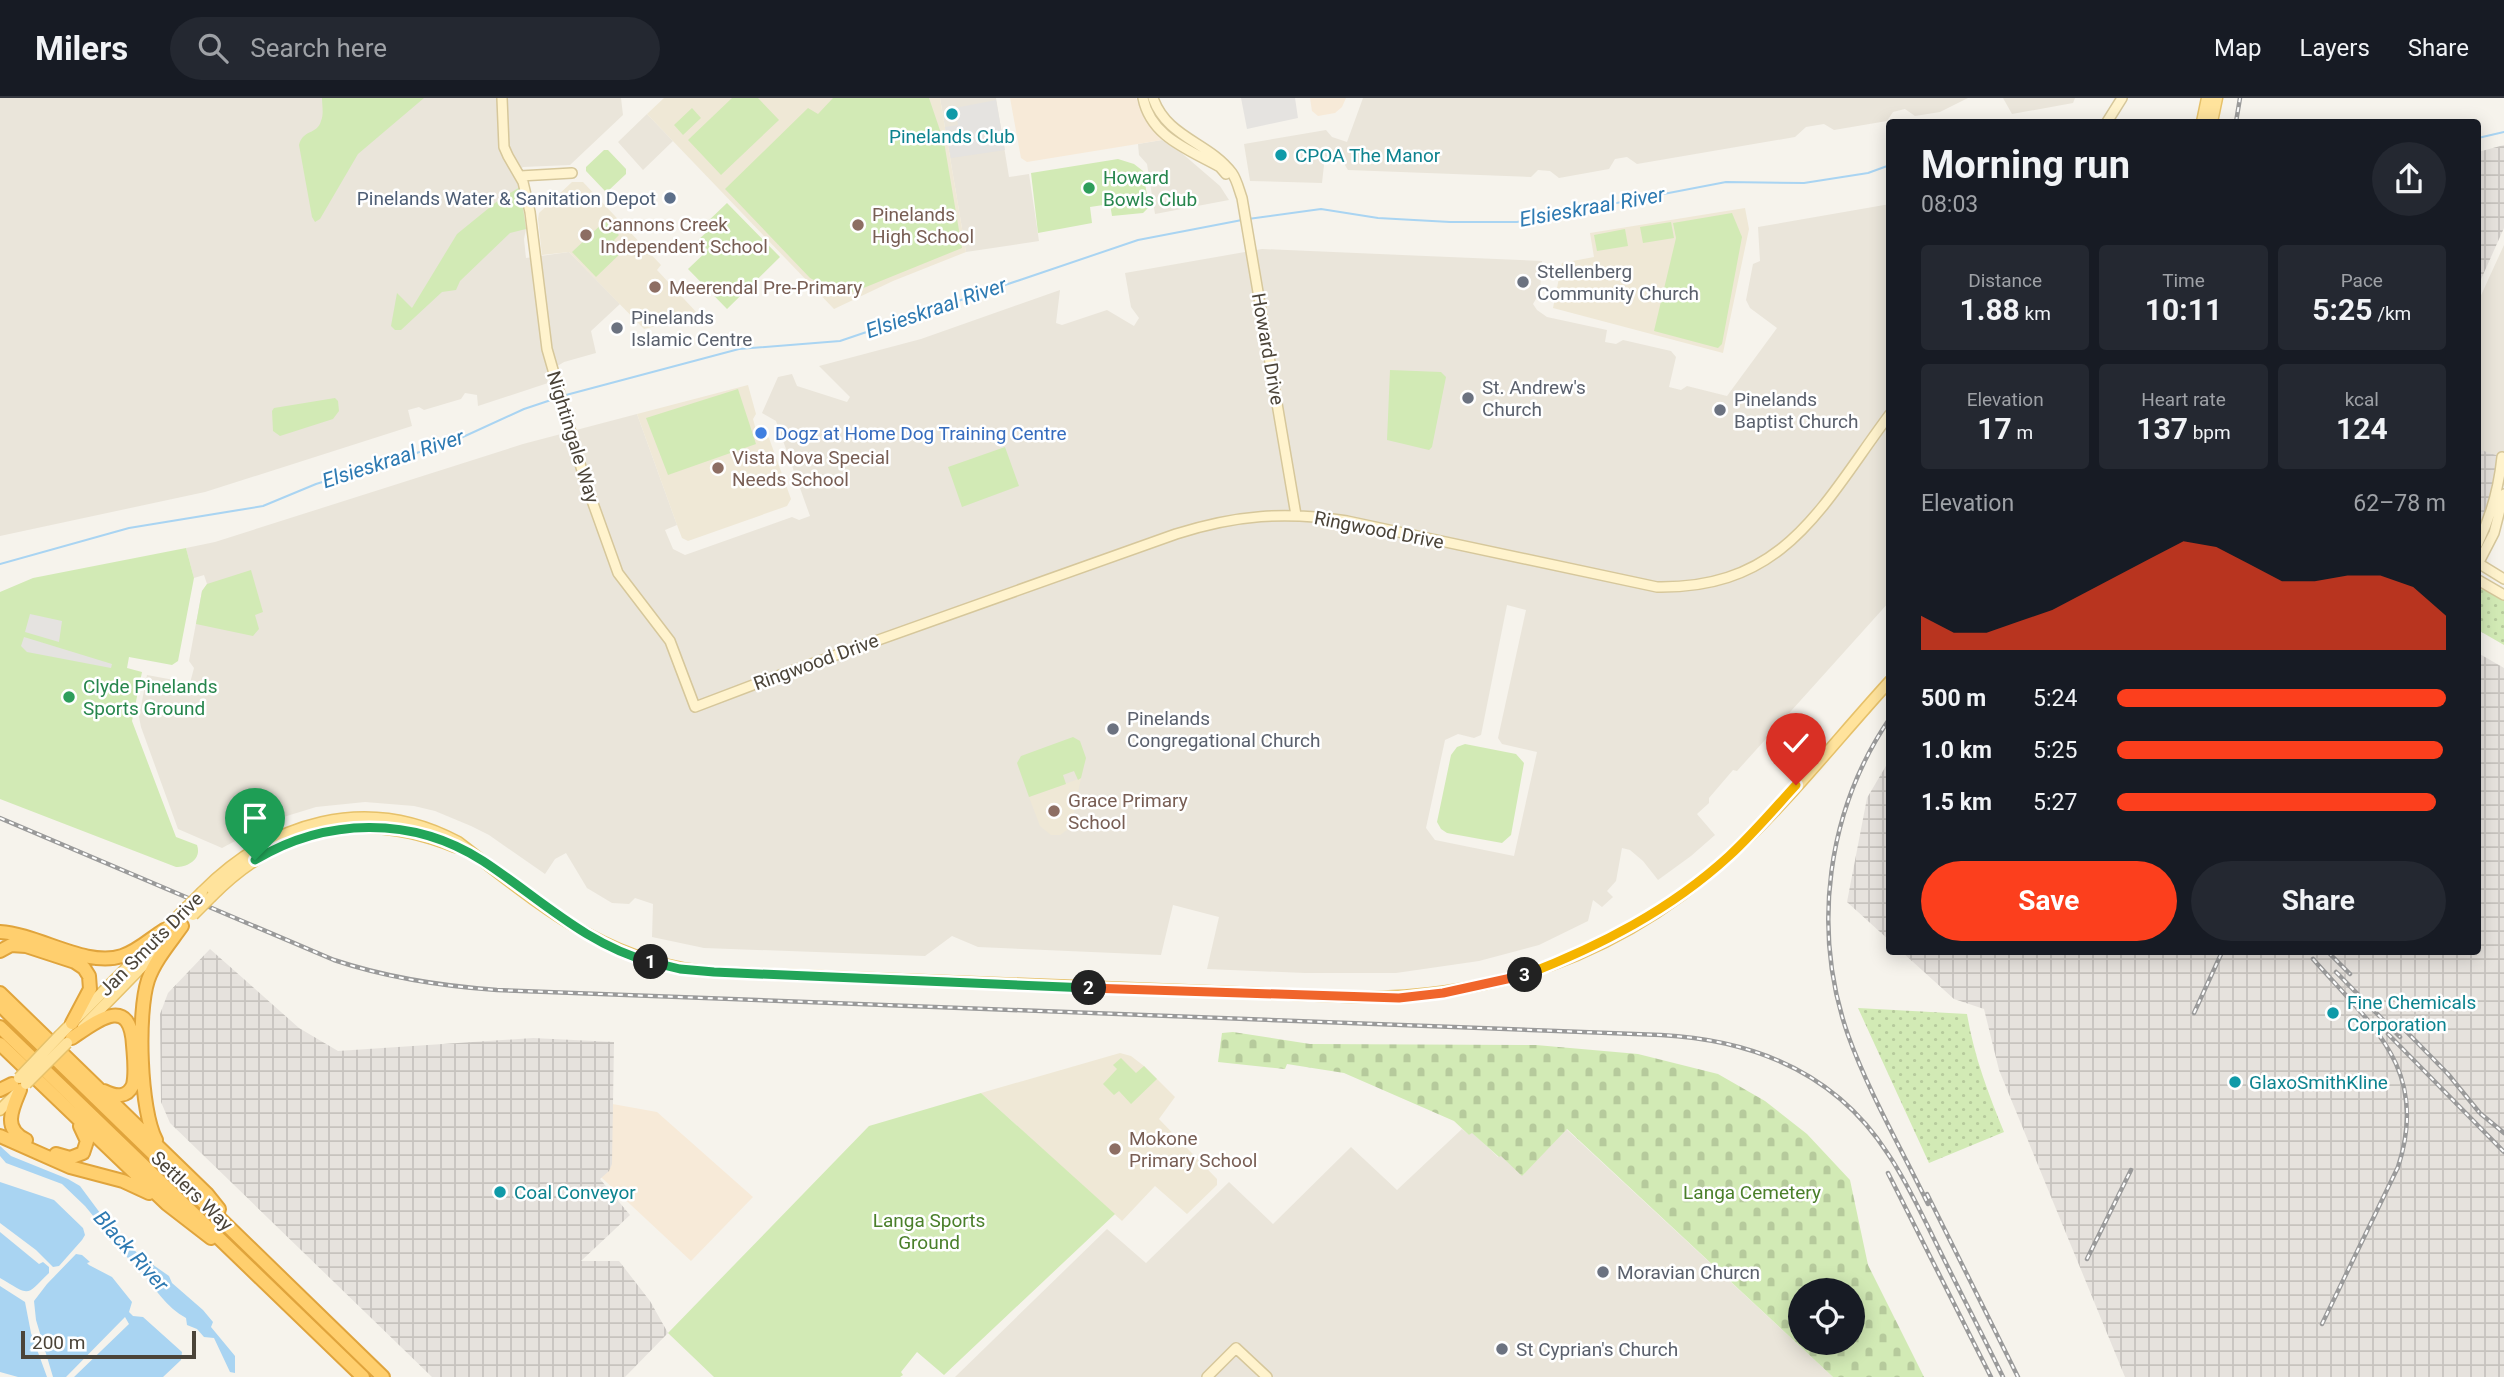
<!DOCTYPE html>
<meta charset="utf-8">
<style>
:root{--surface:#171b24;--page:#242831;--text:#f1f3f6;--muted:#9ea1a6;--line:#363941;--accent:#fc3f1d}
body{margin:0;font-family:Roboto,sans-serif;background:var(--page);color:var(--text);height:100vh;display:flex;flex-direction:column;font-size:26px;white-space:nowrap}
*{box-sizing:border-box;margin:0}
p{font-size:23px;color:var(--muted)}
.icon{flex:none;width:38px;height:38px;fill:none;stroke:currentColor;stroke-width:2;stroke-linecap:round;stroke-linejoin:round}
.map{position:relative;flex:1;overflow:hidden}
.drawer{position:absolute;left:1886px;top:21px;width:595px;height:836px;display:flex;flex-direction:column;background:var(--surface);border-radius:7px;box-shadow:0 4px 18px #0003}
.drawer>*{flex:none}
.buttons{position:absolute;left:1788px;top:1180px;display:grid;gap:14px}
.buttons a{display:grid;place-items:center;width:77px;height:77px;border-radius:50%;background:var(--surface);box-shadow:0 4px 18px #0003;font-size:35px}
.scale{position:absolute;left:21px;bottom:18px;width:175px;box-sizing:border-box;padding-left:7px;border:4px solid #4b4439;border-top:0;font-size:19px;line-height:24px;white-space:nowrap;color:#4b4439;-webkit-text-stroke:5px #fff;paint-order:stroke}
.pin{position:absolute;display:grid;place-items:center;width:60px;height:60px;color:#fff;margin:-72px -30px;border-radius:50% 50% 50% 0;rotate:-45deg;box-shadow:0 0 7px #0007}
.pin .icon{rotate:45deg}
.km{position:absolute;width:35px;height:35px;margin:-18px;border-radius:50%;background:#222;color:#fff;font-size:19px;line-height:35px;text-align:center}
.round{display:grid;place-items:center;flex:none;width:74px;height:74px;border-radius:37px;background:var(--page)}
.summary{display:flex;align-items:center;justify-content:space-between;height:119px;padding:0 35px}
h1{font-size:38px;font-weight:700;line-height:52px}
.metrics{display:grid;grid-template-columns:repeat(3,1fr);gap:10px;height:119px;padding:7px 35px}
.metrics div{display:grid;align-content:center;border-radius:7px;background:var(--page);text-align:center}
.metrics b{font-size:30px;font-weight:700}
.metrics small{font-size:19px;font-weight:400}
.metrics p{font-size:19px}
.chart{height:196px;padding:14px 35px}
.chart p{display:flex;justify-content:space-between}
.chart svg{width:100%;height:126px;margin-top:7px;fill:var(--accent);opacity:.7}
.primary-button{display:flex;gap:14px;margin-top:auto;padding:14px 35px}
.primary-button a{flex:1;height:80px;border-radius:42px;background:var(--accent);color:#fff;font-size:28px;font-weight:700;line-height:80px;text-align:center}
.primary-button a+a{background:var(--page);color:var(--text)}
ul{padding:0 35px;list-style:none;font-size:23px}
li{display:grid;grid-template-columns:112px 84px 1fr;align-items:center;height:52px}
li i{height:18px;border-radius:9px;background:var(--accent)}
header{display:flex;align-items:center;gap:42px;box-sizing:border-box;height:98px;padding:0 35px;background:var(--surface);border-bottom:2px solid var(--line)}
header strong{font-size:33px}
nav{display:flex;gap:38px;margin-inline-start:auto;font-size:24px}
.search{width:490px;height:63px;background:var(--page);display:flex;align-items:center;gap:18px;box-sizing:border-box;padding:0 24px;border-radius:38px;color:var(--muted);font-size:26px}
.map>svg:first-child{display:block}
</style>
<header>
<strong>Milers</strong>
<div class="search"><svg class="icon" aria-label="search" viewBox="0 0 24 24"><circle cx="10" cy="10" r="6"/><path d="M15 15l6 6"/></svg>Search here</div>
<nav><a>Map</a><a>Layers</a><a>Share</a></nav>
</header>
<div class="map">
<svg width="2504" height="1279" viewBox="0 0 2504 1279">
<defs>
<pattern id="industrial-grid" width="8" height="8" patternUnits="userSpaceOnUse" patternTransform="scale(1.75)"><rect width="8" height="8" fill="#e6e2dd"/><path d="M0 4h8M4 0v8" fill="none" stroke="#c7c3be"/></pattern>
<pattern id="grass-dots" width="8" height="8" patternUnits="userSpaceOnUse" patternTransform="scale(1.75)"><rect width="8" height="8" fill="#d2eab5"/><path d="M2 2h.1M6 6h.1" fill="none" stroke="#b6ca9c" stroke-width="1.8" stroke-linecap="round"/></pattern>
<pattern id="cemetery-stones" width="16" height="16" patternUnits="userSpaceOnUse" patternTransform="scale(1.75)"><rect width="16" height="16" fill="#d2eab5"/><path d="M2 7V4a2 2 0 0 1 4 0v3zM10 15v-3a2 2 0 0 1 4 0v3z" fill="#b6ca9c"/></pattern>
</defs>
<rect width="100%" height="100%" fill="#f6f3ec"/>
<path fill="#eae5da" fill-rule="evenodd" d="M0,0H621L623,17L570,67L523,69L514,77L520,89L526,131L524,141L526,160L569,154L620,206L591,233L596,255L564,264L546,275L548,285L478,308L477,297L465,295L461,301L424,312L419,309L408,312L412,328L205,394L0,438Z
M940,0H996L1009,79L1029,76L1039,143L966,154Z
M1363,0H1968L1940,14L1915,18L1905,11L1893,14L1887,23L1834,32L1824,26L1806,29L1795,39L1637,66L1627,59L1615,61L1609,71L1559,80L1550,73L1538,72L1531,79L1348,72L1341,61L1325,58L1322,85L1250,83L1244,46L1326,32L1332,39L1347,44Z
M2003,0H2075L2073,5L2012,16Z
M647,16L673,43L643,72L618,44Z
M1162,42L1177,51L1220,88L1229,102L1155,116L1147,66L1139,57L1138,46Z
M1890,106V503L1737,673L1733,672L1709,700V705L1697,716L1715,737L1691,758L1658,782L1643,763L1630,752L1622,750L1616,783L1607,793L1613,799L1602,809L1593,802L1588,823L1539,847L1479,863L1396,875H1305L1207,871L1219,819L1173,807L1161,857L978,849L952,838L925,858L704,850L652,839L653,806L635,800L629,806L612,805L587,790L566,755L555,761L545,776L489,737L471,728L435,713L414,708L365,704L316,709L277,721L222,750L178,731L141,629L139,619L147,577L190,585L194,570L189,563L202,493L207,486L204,477L194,480L186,450L215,444L523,346L637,316L677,427L665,432L673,451L685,457L792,419L799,422L810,418L776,323L762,315L778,279L792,276L797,288L847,304L850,299L819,268L921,241L1060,192L1056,225L1062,227L1107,212L1134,228L1139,220L1131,209L1125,175L1262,151L1542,163L1540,194L1533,206L1537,212L1547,219L1607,232L1605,244L1616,246L1623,242L1671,253L1676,259L1669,289L1681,292L1687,288L1727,298L1777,230L1750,210L1746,202L1753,166L1760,163L1758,129ZM1507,507L1526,512L1498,640L1502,646L1537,654L1514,758L1435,742L1426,730L1445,642L1458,636L1474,640L1481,637Z
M2504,147V360L2478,351V204Z
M1462,1031L1469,1037L1472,1034L1498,1059L1566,1031L1833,1279H955L1107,1131L1146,1165L1229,1084L1273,1126L1351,1049L1397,1092Z"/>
<path fill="#f7ead8" d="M1010,0H1136L1145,22L1162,42L1027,64L1021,60Z
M1310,0H1346L1342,9L1335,15L1318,18L1312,13Z
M407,969L657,1014L753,1099L691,1163L543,1025Z"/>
<path fill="url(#industrial-grid)" d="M2504,47V130L2478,188V54Z
M2478,351L2502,359L2478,443Z
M2478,555L2504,570V1279H2125L1999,972L1984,911L1954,901L1902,854H2478Z
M1890,661V843L1847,804L1867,700Z
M210,851L299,930L338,953L533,940L614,944L612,1066L609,1073L600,1081L630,1117L581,1163H619L650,1203L668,1235L625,1279H432L170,1025L161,1004L160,916L168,895Z"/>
<path fill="#efe8d6" d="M664,0H940L966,154L893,183L834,211L647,16Z
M572,84H583L661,167L657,172L699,217L644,231L569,154L542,157L538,121L539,115Z
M1745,110L1749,131L1723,255L1553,210L1562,165L1594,159L1590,135Z
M748,287L756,316L753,321L756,332L769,340L791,401L787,408L688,443L682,440L677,427L637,316Z
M1081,680L1071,729L1060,737H1051L1040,728L1029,699Z
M1120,955L1131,958L1144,968L1175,999L1159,1021L1217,1081V1087L1187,1116L1155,1088L1122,1123L981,995Z"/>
<path fill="url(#grass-dots)" d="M2478,486L2504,502V547L2478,532Z
M1858,910L1967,916C1974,958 1988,995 2004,1034L1929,1065Z"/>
<path fill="url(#cemetery-stones)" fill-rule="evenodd" d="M1233,934L1310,946L1536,947L1638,956L1718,976L1765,1003L1807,1036L1850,1082L1868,1167L1924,1279H1833L1567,1031L1522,1078L1501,1058L1499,1059L1472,1035L1469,1037L1454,1023L1344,975L1287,966L1285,971L1218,964L1222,935ZM1801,1192H1853V1244H1801Z"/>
<path fill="#d2eab5" d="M322,0H424L358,56L320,121L315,124L312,119L299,47C303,31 317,37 321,23C324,16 322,7 322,0Z
M732,0H758L779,22L721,77L688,42Z
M833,0H929L944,44L962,150L861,191L849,195L837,194L810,180L725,91L808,10L818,16Z
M692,10L701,20L683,37L674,27Z
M604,52H608L626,71V76L608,93H605L586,73V69Z
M1118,61L1134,66L1143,73L1149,109L1143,115L1112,118L1110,106L1090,109L1092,125L1038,135L1031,75Z
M520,89L526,131L510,135L460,183L456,192L442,194L401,232H395L391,228L397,195L412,210L457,136L500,101Z
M727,105L780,159L727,211L688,171L708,152L698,142L709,132L704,127Z
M1732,115L1742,139L1722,246L1718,250L1654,233L1676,140L1673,125Z
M605,123L619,137L614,142L623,153L596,179L572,154Z
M1671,124L1674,140L1643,145L1640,129Z
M1625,131L1628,148L1597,153L1594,137Z
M1390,272L1441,274L1446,279L1432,349L1429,352L1387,342Z
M738,291L756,346L668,377L646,320Z
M335,300L338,303L339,313L333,321L280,338L273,333L272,313L274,310Z
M1005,349L1019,388L962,409L948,369Z
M186,450L194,480L178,563L172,567L129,559L127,570L142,574L132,623L176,739L197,747C202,761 188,769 176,769L0,701V494L33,480Z
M251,472L263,514L255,517L259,531L253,538L196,526L202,493L207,486Z
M1073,639L1080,643L1086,660L1081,680L1078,682L1074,673L1063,677L1066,686L1029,699L1017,665L1021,658Z
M1465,646L1516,656L1524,665L1511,737L1502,745L1447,735L1441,731L1437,724L1451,657L1457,649Z
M1121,960L1136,975L1144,968L1157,981L1131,1006L1119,993L1114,997L1103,986L1117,971L1113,967Z
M981,995L1115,1116L944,1277L917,1254L901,1274L903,1277L900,1279H714L668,1235L869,1028Z"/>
<path fill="#e5e3e0" d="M1241,0H1295L1298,20L1247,31Z
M996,2L1005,52L951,60L945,29L958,27L955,10Z
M30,516L62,523L59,544L25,534Z
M24,539L112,566L111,570L27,554L21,548Z"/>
<path fill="#a9d4f2" d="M0,1048L11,1058L68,1081L80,1088L103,1119L139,1157L169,1178L172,1185L203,1212L213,1224L211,1229L235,1258V1275L230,1274L214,1240L204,1239L197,1231L187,1227L186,1220C164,1208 150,1184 135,1164L132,1165L85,1108L62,1086L6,1065L0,1058Z
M0,1084L54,1102L83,1130L85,1137L82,1142L59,1168L53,1169L36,1152L0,1125Z
M0,1134L39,1166L43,1164L49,1169V1175C25,1198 32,1199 0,1180Z
M76,1156L82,1157L90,1164L87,1165L89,1167L112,1179L132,1204L129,1214L133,1218L143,1219L182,1254L181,1262L163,1279H74L129,1226L125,1219L66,1279H53L36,1222L34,1203L47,1186Z
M0,1188L25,1204L31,1235L47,1279H18L0,1274Z"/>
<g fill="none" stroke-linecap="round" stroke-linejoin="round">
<path stroke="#a9d4f2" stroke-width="2" d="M2478,40L2504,34
M1248,121L1321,111L1378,120L1450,124H1517L1726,84L1804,85L1868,75L1890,67
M566,297L739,251L840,243L1138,142L1242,122
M0,466L129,430L263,408L316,386L452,344L524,311L557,300"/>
<defs>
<path id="secondary" d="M502,0L504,49L508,58L523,84L530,114L547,251L585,383L618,475L670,543L695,609L766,582L1176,436C1236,417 1285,413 1347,423L1657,489C1786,491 1822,407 1890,316
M1143,0C1151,39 1188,51 1220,69L1226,76
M1153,0C1167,40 1209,44 1232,75C1237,82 1239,92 1242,100L1296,417
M2107,24L2122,0
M520,78L572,75
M2478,445C2491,418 2499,389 2502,359L2504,360
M2478,465L2504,481
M2478,466L2494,435L2504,396
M2478,482L2504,497
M1207,1279L1236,1250L1267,1279"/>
<path id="primary" d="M2202,24L2207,0
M2212,24L2217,0
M202,794C272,724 366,695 458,744C539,806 608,867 714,874L1352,899C1495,901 1622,856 1729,758C1787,705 1837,641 1890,583
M212,798C282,727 363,712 455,749
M83,929L163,847
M60,937L186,810
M0,1012L18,994"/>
<path id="highway" d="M0,834C38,836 86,870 122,858C138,853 151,840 164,832
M0,853L11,847L26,848L75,864L84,870L89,878L90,891L72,925
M0,895L207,1096L219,1111
M0,907L383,1279
M0,929L363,1279
M72,940C97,923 130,896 133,947C134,960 136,974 133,987C127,1000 116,999 104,993
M0,946L167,1106L211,1140
M0,992L12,986
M20,992C12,1011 2,1031 26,1042
M0,1038L70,1069L123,1083L149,1095
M156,1042C140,1012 137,915 148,882C155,862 170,845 182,828
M56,1056L70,1060L83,1055L87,1043L80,1028"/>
</defs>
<use href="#secondary" stroke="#d6c79b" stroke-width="12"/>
<use href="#primary" stroke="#e6c16a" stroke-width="13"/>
<use href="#highway" stroke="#e0a43c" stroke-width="16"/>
<use href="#secondary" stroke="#fff3cd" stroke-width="9"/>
<use href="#primary" stroke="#ffe39c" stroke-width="10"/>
<use href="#highway" stroke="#ffcf6e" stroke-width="12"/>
<defs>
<path id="rail" d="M2236,24L2240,0
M1890,620C1827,712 1811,831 1848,937C1869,995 1901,1050 1928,1106
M0,720L334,862C388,880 441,888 497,892L1661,937C1754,942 1836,975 1888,1056C1907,1084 1921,1115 1936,1145C1958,1190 1981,1234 2003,1279
M2328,854L2350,876
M2313,861C2372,928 2430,971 2398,1069L2322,1226
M2336,874L2400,939
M2194,915L2222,854
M2397,924L2448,976L2479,1014
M2388,936L2504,1054
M2481,1016L2504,1035
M1888,1075L1991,1279
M1927,1096L2018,1279
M2087,1161L2131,1072"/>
</defs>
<use href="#rail" stroke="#9a9a9a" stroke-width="4.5"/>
<use href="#rail" stroke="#fff" stroke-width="2" stroke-dasharray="5" stroke-linecap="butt"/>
<defs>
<path id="primary-bridge" d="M186,810L202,794
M193,817L212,798
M19,980L60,937
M26,986L67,945"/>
</defs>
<use href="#primary-bridge" stroke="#e6c16a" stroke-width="13" stroke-linecap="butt"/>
<use href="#primary-bridge" stroke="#ffe39c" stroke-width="10"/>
</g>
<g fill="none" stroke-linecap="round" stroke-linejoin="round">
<defs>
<path id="split-1" d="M255,762C325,720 412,717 483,763C538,799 586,847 651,864"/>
<path id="split-2" d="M651,864L680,871L714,874L1089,890"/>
<path id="split-3" d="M1089,890L1399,900L1443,895L1525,877"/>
<path id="split-4" d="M1525,877C1600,848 1670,812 1729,758C1753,736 1774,711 1796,687"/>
</defs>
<use href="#split-1" stroke="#fff" stroke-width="14"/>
<use href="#split-2" stroke="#fff" stroke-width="14"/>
<use href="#split-3" stroke="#fff" stroke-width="14"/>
<use href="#split-4" stroke="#fff" stroke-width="14"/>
<use href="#split-1" stroke="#22a559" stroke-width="9"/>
<use href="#split-2" stroke="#22a559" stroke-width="9"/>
<use href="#split-3" stroke="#f0652b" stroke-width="9"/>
<use href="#split-4" stroke="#f5b400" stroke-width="9"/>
</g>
<g fill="#0f9aa8" stroke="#fff" stroke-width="2.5">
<circle cx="952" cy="16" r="7"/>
<circle cx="1281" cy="57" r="7"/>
<circle cx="2333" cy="915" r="7"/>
<circle cx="2235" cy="984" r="7"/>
<circle cx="500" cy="1094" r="7"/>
</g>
<g fill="#2e9e5b" stroke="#fff" stroke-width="2.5">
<circle cx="1089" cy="90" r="7"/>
<circle cx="69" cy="599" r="7"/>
</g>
<circle fill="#5c6f8a" stroke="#fff" stroke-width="2.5" cx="670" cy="100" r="7"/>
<g fill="#8d6e63" stroke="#fff" stroke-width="2.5">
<circle cx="858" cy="127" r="7"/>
<circle cx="586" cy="137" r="7"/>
<circle cx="655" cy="189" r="7"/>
<circle cx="718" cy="370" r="7"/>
<circle cx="1054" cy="713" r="7"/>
<circle cx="1115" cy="1051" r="7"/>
</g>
<g fill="#6b7280" stroke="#fff" stroke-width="2.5">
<circle cx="1523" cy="184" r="7"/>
<circle cx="617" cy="230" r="7"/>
<circle cx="1468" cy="300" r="7"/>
<circle cx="1720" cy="312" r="7"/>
<circle cx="1113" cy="631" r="7"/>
<circle cx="1603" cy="1174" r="7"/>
<circle cx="1502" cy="1251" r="7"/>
</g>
<circle fill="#3f7fe0" stroke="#fff" stroke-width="2.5" cx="761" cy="335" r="7"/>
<g text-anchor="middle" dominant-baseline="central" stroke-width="5" stroke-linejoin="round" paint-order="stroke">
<g font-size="19" fill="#0d838f" stroke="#fff" text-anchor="start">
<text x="952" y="38" text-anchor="middle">Pinelands Club</text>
<text x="1295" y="57">CPOA The Manor</text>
<text x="2347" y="904">Fine Chemicals<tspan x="2347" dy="22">Corporation</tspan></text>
<text x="2249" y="984">GlaxoSmithKline</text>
<text x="514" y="1094">Coal Conveyor</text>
</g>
<g font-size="19" fill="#27864d" stroke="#fff" text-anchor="start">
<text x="1103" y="79">Howard<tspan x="1103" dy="22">Bowls Club</tspan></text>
<text x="83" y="588">Clyde Pinelands<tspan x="83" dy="22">Sports Ground</tspan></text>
</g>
<g font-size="19" fill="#4e5e75" stroke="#fff" text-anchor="end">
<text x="656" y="100">Pinelands Water &amp; Sanitation Depot</text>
</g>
<g font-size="19" fill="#785e54" stroke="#fff" text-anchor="start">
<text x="872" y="116">Pinelands<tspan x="872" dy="22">High School</tspan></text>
<text x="600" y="126">Cannons Creek<tspan x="600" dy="22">Independent School</tspan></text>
<text x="669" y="189">Meerendal Pre-Primary</text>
<text x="732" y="359">Vista Nova Special<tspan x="732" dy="22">Needs School</tspan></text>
<text x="1068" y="702">Grace Primary<tspan x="1068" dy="22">School</tspan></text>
<text x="1129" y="1040">Mokone<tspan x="1129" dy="22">Primary School</tspan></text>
</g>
<g font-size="19" fill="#5b616d" stroke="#fff" text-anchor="start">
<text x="1537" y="173">Stellenberg<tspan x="1537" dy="22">Community Church</tspan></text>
<text x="631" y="219">Pinelands<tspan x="631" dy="22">Islamic Centre</tspan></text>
<text x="1482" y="289">St. Andrew's<tspan x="1482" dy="22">Church</tspan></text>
<text x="1734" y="301">Pinelands<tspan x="1734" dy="22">Baptist Church</tspan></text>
<text x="1127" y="620">Pinelands<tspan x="1127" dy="22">Congregational Church</tspan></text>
<text x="1617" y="1174">Moravian Churcn</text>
<text x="1516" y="1251">St Cyprian's Church</text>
</g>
<g font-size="19" fill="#4b4439" stroke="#fff">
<text transform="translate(1268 251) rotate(80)">Howard Drive</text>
<text transform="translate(573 339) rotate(73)">Nightingale Way</text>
<text transform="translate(1379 432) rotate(11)">Ringwood Drive</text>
<text transform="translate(816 564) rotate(-20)">Ringwood Drive</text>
<text transform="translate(151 846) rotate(-45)">Jan Smuts Drive</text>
<text transform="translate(192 1093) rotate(44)">Settlers Way</text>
</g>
<g font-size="19" fill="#366cbe" stroke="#fff" text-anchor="start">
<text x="775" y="335">Dogz at Home Dog Training Centre</text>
</g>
<g font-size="19" fill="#4a7f2a" stroke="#fff">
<text x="1752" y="1094">Langa Cemetery</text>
<text x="929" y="1122">Langa Sports<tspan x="929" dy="22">Ground</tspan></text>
</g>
<g font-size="21" font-style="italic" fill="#2e7ab2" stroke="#fff">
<text transform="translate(1592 109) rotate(-10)">Elsieskraal River</text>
<text transform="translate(936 210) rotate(-19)">Elsieskraal River</text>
<text transform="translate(393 361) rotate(-18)">Elsieskraal River</text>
<text transform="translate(131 1153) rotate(48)">Black River</text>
</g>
</g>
</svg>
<div class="buttons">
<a><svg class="icon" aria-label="locate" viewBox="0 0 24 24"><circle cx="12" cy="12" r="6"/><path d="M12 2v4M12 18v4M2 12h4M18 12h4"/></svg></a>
</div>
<div class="scale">200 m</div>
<div class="pin" style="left:255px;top:762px;background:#1e9e55"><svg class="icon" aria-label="arrive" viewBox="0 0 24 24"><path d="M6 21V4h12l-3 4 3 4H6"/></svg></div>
<div class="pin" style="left:1796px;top:687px;background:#d93025"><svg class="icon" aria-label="check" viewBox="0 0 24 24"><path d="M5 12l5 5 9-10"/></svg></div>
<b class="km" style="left:651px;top:864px">1</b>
<b class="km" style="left:1089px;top:890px">2</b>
<b class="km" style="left:1525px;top:877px">3</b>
<section class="drawer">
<div class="summary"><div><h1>Morning run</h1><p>08:03</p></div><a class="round"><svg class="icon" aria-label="share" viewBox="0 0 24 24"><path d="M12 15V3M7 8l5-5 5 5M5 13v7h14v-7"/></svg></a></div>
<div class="metrics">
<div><p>Distance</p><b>1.88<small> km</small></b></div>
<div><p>Time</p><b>10:11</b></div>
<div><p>Pace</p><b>5:25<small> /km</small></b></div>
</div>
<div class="metrics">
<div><p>Elevation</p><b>17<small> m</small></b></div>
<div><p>Heart rate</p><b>137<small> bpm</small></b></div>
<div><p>kcal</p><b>124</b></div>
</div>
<div class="chart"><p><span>Elevation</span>62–78 m</p>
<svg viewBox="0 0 160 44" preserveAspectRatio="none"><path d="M0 44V32L10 38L20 38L30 34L40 30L50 24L60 18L70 12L80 6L90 8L100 14L110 20L120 20L130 18L140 18L150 22L160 32V44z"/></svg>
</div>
<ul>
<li><b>500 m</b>5:24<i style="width:100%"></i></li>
<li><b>1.0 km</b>5:25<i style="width:99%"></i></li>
<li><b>1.5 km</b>5:27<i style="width:97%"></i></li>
</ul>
<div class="primary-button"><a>Save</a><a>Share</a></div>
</section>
</div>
